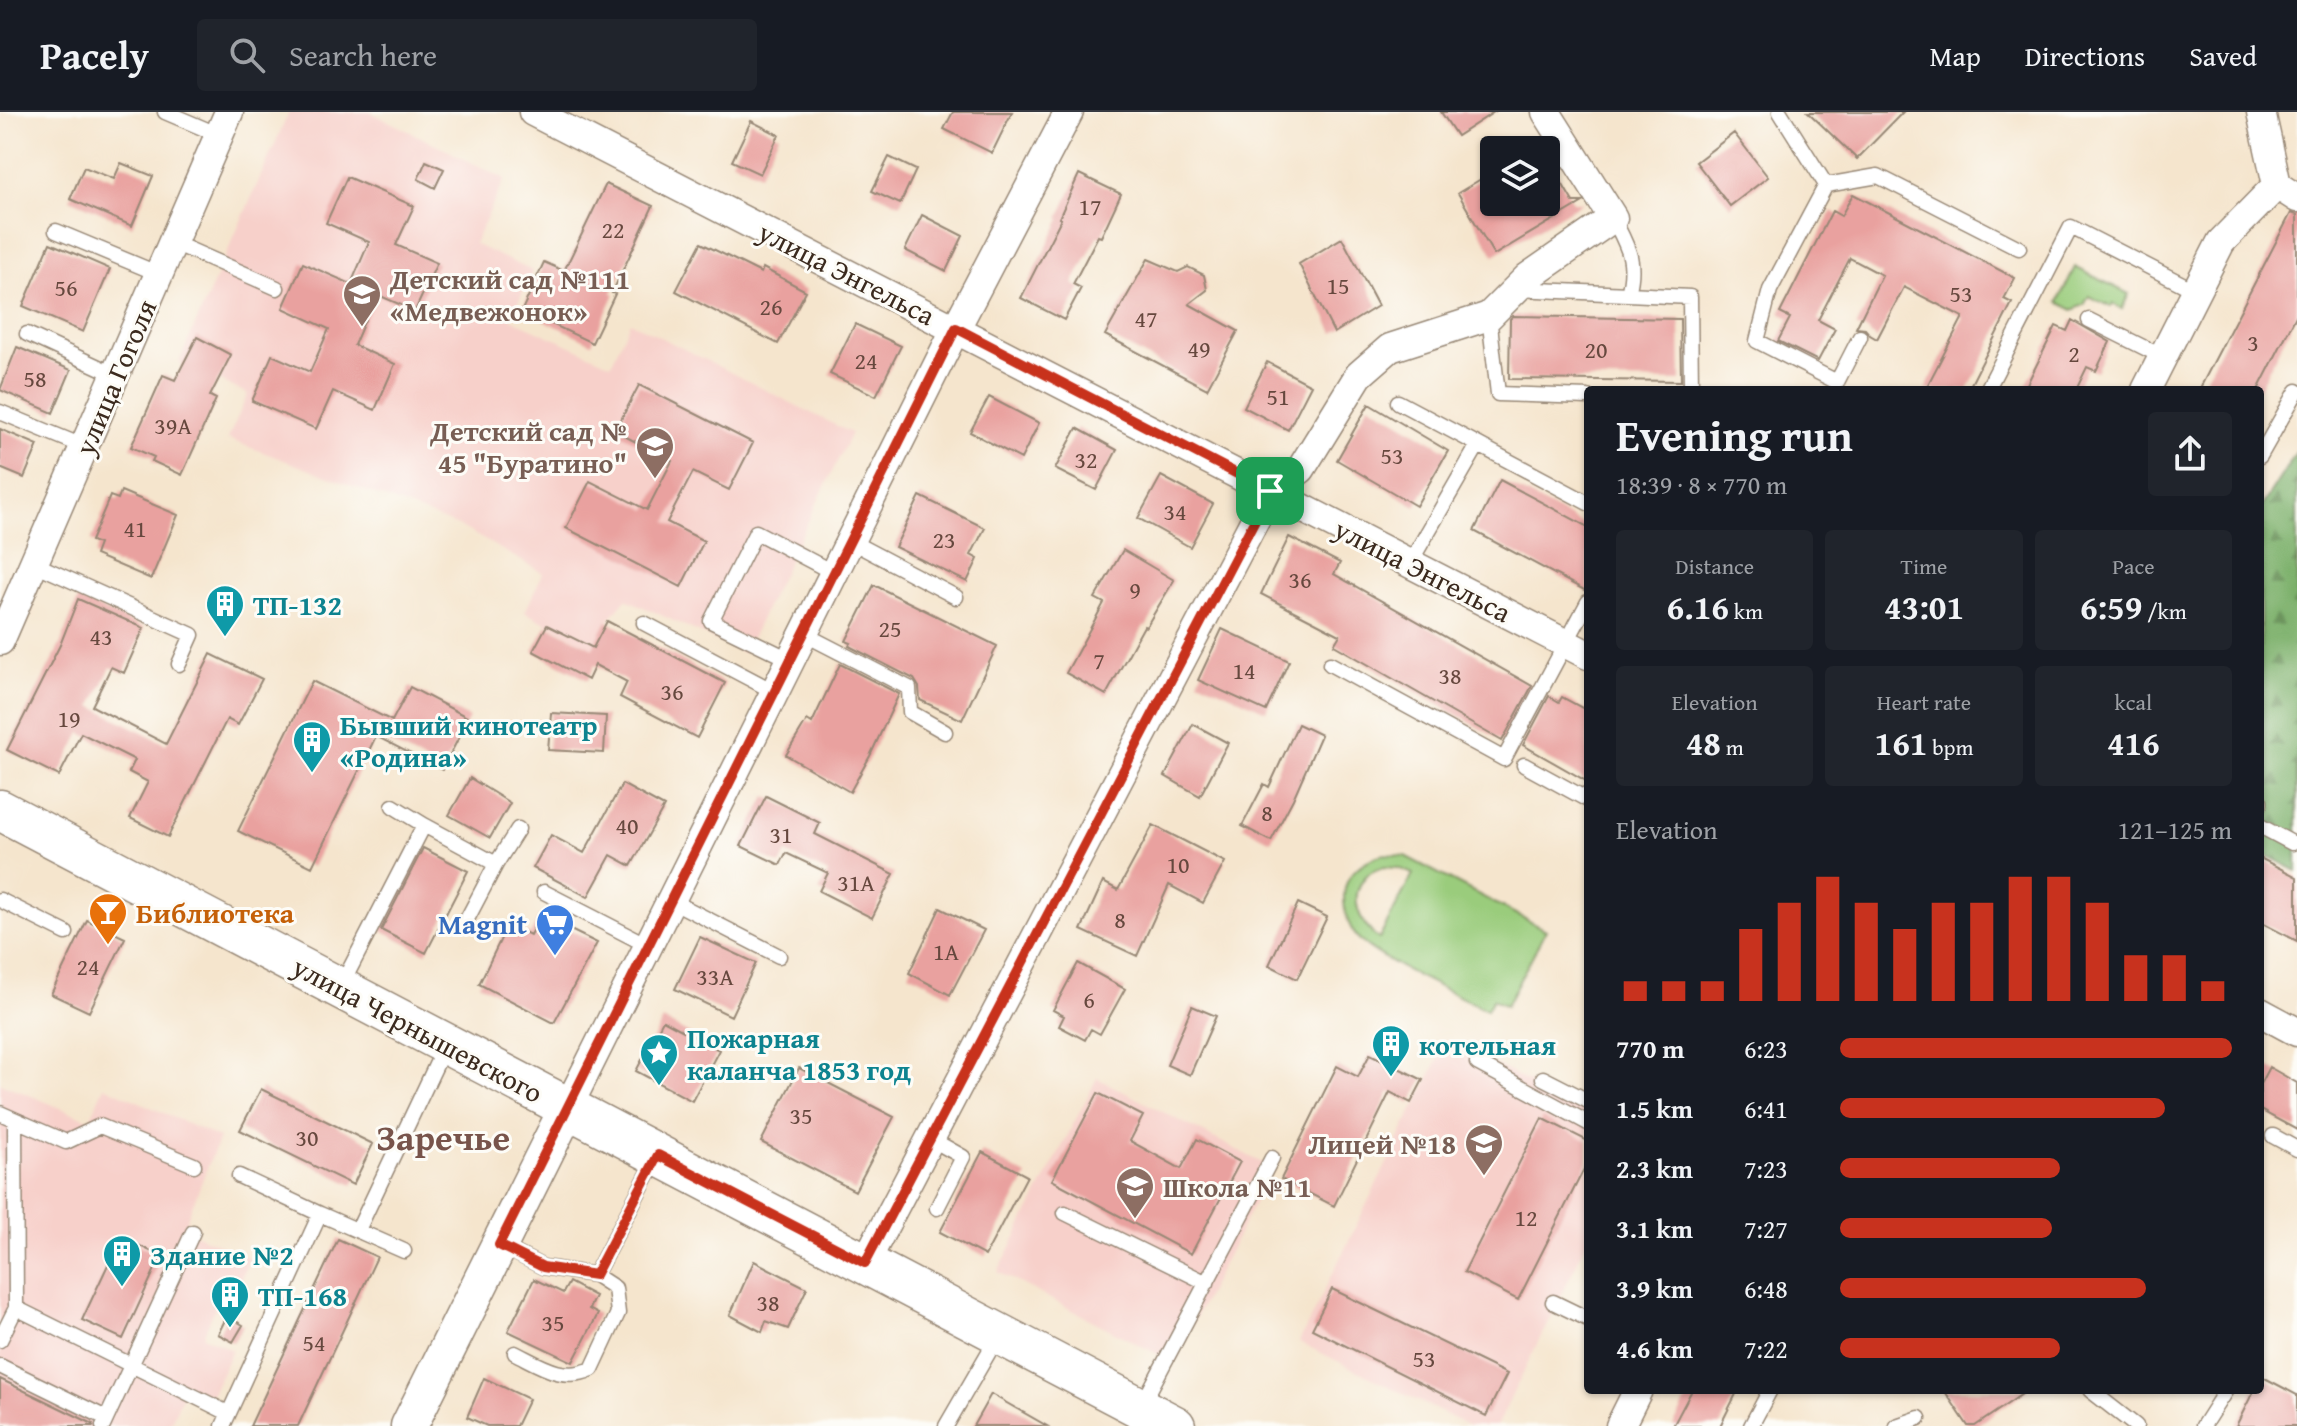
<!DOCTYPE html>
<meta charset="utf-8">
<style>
:root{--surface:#171b24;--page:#20242c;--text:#f1f3f6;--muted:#9ea1a6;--line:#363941;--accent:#c8321e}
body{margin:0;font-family:"Gentium Book Plus",serif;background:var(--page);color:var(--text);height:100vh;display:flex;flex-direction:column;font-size:30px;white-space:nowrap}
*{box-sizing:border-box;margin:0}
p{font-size:26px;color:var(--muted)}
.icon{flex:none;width:44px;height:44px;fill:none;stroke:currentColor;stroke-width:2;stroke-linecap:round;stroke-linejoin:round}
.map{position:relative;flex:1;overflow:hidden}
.panel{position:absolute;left:1584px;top:274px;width:680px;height:1008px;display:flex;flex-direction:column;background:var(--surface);border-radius:8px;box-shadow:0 2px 6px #0004}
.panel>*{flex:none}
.buttons{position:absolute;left:1480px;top:24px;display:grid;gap:16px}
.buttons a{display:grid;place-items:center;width:80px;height:80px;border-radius:8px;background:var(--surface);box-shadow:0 2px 6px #0004;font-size:40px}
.pin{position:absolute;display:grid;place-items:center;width:68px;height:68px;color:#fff;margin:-34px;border-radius:16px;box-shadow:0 4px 12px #0006}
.round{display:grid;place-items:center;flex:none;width:84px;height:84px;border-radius:8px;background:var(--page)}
.headline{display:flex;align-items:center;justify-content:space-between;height:136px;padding:0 32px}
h1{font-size:44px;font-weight:800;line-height:60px}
.metrics{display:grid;grid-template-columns:repeat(3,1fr);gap:12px;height:136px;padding:8px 32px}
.metrics div{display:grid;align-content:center;border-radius:8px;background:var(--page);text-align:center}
.metrics b{font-size:34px;font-weight:800}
.metrics small{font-size:22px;font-weight:400}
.metrics p{font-size:22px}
.chart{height:224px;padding:16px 32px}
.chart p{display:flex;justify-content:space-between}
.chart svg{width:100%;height:144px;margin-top:8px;stroke:var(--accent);stroke-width:6}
ul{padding:0 32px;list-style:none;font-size:26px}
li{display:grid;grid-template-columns:128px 96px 1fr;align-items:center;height:60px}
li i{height:20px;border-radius:10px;background:var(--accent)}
header{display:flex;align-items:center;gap:48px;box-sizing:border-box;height:112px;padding:0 40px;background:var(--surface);border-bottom:2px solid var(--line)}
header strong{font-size:38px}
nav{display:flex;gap:44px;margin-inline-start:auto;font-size:28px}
.search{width:560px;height:72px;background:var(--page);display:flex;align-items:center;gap:20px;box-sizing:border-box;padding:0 28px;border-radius:8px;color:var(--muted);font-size:30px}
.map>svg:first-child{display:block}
</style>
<header>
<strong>Pacely</strong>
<div class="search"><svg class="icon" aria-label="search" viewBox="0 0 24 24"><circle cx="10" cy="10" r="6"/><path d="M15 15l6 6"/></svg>Search here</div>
<nav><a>Map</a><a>Directions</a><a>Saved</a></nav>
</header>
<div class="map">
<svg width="2297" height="1314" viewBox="0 0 2297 1314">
<defs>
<pattern id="forest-firs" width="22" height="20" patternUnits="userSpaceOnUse" patternTransform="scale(2)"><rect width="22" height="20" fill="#7bb06b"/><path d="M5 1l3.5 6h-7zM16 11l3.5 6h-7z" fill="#668f57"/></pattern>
</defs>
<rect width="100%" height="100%" fill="#fdfcf7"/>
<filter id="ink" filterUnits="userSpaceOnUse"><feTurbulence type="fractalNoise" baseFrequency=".0125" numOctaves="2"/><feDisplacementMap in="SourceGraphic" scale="16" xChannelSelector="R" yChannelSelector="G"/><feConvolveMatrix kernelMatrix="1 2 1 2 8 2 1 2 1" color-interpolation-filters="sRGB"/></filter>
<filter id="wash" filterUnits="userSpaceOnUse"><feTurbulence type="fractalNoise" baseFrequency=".006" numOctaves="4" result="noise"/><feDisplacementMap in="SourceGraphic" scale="32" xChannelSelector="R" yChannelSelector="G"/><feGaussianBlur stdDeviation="1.8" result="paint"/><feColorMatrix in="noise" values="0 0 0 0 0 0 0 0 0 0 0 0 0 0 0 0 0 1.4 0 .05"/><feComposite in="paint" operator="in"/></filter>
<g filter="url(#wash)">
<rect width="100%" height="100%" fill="#f5e5cd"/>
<path fill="#f7d0ca" d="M289,0H370L505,67L474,132L532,159L511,207L611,252L630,210L851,321L744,541L626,487L611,505L593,536L525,500L543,461L461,415L228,327L248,282L179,250Z
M1448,927L1588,1002V1128L1497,1314H1469L1299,1230Z
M1097,966L1272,1056L1173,1250L998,1160Z
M0,971L90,1008L104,974L219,1026L183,1117L250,1146L234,1181L218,1189L203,1224L232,1238L208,1290L184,1280L169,1314H0Z"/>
<path fill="url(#forest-firs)" stroke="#5b6d44" stroke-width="2" d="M2297,339V759L2260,740V397Z"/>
<path fill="#9acc7b" stroke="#6a7b4c" stroke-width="2" fill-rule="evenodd" d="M2075,155L2129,182L2122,197L2113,192L2111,195L2089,184L2084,193L2073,198L2058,190Z
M1383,742L1405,744L1546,818L1506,894L1493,887L1487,898C1456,882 1377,848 1357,825C1347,813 1344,799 1344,784C1345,760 1363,749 1383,742ZM1383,755L1398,756L1413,762L1379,827C1360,813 1347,785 1366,764C1370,760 1378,757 1383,755Z"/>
<g id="blocks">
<path fill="#e9a19f" d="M953,0H1012L992,41L944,17Z
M1441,0H1494L1457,24Z
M1808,0H1903L1857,47Z
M751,9L779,23L760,62L732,49Z
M1734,21L1768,65L1730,94L1696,50Z
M1546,44L1573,90H1583L1494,143L1458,81L1494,59V90H1546Z
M889,45L916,58L900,92L872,79Z
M426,49L444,57L435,76L418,67Z
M121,51L153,64L132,114L70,87L84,55L114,67Z
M1079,62L1121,82L1101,125L1098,124L1073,172L1081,176L1064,208L1021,186L1061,107L1059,106Z
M347,65L414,94L396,133L437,151L415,199L376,182L354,233L395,252L375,298L333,279L316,317L252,289L272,243L310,260L329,217L283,196L303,151L351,172L369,130L326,111Z
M606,72L653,94L612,181L615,182L592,231L522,198L544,150L564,159Z
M1853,82L2015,166L2004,187L2012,191L1968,278H1925L1963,205L1904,175L1877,227L1870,223L1865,217L1856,216L1882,163L1850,146L1818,208L1835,217L1818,249L1778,229L1790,206L1780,201L1832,99L1841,104Z
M2291,101L2297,103V202L2258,278H2199Z
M922,103L963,124L946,159L905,138Z
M1342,126L1378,194L1334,221L1299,152Z
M50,131L110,157L83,220L23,194Z
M701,131L761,161L763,156L806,179L778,232L676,179Z
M1148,147L1178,160L1188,155L1204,163L1207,178L1189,192L1238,219L1207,277L1105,223Z
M1513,204L1680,207L1681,269L1509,267L1510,207Z
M2072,208L2110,230L2096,259L2087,255L2076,278H2024L2056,214L2067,219Z
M855,212L901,234L876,284L830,262Z
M197,225L231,243L210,284L216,287L182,363L152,349L154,345L131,335L163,263L175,268Z
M17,235L71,258L53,301L0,278Z
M1267,250L1311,273L1288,318L1244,295Z
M639,273L753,331L729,378L693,360L667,410L704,429L681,475L566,416L590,369L647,398L672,349L615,319Z
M989,285L1039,311L1021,347L970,320Z
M1369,292L1448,339L1416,394L1337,348Z
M1077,316L1117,338L1096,378L1055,357Z
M0,317L38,333L24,366L0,356Z
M1161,364L1213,392L1190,435L1138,406Z
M1500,368L1588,415V480L1474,419Z
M121,379L178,403L151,467L95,443L99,432L91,429L110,384L118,387Z
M920,384L985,416L971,443L978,447L967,470L895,435Z
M1289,425L1340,451L1334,462L1532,574L1502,629L1334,533L1340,523L1261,482Z
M1123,438L1174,468L1146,515L1144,514L1106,583L1066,561L1104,491L1095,486Z
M874,473L997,534L962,608L920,588L919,575L914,567L849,534L851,531L846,529Z
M78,487L144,516L124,561L111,555L92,594L166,632L211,542L262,567L238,613L227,607L168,725L130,706L148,670L129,660L135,648L81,621L59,664L7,638L60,533Z
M607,509L725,571L697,626L620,585L627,570L595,553L588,568L533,539L547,513L593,536Z
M1222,517L1289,549L1266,599L1198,568Z
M840,552L899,582L870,644L850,680L786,643L807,608L812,611Z
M312,569L392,609L410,575L469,606L442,658L376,624L312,755L238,719Z
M1549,584L1559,590L1562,585L1588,599V670L1523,633Z
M551,601L606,604L604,641L548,638Z
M1193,612L1228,631L1200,684L1165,664Z
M1298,612L1321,623L1293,687L1271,729L1242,714L1264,672L1269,675Z
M470,666L510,691L490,726L449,703Z
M622,672L664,695L631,754L611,743L588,785L533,756L551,723L584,741Z
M766,684L820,711L815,722L894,762L872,806L819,779L828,761L786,741L780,753L741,734Z
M1153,713L1225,750L1203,791L1169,773L1137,844L1081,818L1103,770L1118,778Z
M423,736L468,759L426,841L381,818Z
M2260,746L2297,765V829L2260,810Z
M1298,791L1327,805L1297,867L1269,853Z
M940,796L984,818L950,883L909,861Z
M540,803L597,831L554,911L479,872L508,812L530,823Z
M87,808L125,826L89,900L51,882Z
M700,825L756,851L731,904L675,877Z
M1078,851L1125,877L1100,922L1091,917L1085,928L1059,914L1064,904L1053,898Z
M1192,894L1216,904L1190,963L1167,953Z
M663,908L719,938L692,989L636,959Z
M1370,942L1423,968L1411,991L1390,980L1334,1094L1281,1067L1337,954L1358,965Z
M2269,955L2297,971V1018L2260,998V972Z
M799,956L894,1005L855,1079L761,1030Z
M261,977L373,1032L353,1073L240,1018Z
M1098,981L1143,1004L1130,1029L1181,1057L1197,1027L1240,1050L1191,1142L1052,1068Z
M1542,1006L1588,1029V1049L1518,1188L1464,1160Z
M982,1040L1027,1064L985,1144L940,1120Z
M121,1125L161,1144L123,1227L82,1208Z
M338,1127L377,1145L298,1314H250Z
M754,1149L807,1176L788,1217L766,1209L762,1220L730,1203Z
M534,1167L563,1181L569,1170L595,1184L589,1197L598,1202L573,1250L508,1219Z
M1332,1177L1507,1262L1486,1304L1312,1217Z
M227,1204L243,1213L233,1230L218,1222Z
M2261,1264L2297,1283V1314H2236L2254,1278H2260Z
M484,1266L529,1287L516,1314H487L467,1305Z
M0,1267L93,1312V1314H0Z
M1692,1278H1738L1720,1314H1673Z
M1944,1278H2028L1975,1314H1968Z
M991,1282L1047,1314H973Z"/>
</g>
</g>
<g filter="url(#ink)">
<use href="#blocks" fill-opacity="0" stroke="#988876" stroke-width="2"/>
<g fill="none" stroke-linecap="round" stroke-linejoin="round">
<defs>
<path id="service" d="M165,0L219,23
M1780,0L1826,73L1878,64L2019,136
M1826,73L1770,178L1757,229L1837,270L1860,225
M56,119L159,162
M172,130L277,176
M1516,177L1628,182C1637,148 1628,136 1613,106
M1628,182L1690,185L1691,278
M1489,204L1498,282L1588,285
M2089,208L2163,245
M27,222L116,263
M1987,278L2071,115L2196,179
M1398,290L1588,391
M0,300L85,335
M2260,344L2297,279
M850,429L956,485
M1410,451L1478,333
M35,452L192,523L179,552
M644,511L775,580
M804,522L909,576L910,600L945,620
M791,548L711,509L756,420L834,461
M1330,552L1504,647L1588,490
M1524,653L1588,688
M2260,689V692
M393,694L424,713
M2260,714L2292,731
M496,752L518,717
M544,780L649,834
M0,788L66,821
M672,789L779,844
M340,876L424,713L496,752L465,811
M1477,951L1588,1011
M1543,966L1588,989
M0,1001L66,1030L100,1014L194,1053
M2273,1024L2297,1037
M931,1027L963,1045L937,1096
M1065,1101L1207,1171
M320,1102L404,1139
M358,1118L445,934
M500,1133L543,1155L595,1163
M1553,1190L1588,1207
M16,1196L228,1301
M0,1228L16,1196L15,1009
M515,1241C541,1254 563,1270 592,1257L618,1201L615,1176L595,1163L656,1047
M0,1254L106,1306
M2090,1278L2136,1314
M1141,1295L1272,1046
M103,1314L193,1120
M223,1314L320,1102L239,1064
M946,1314L997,1226
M1751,1314L1770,1278
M1896,1314L1919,1306
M2203,1314L2226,1278"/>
<path id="minor" d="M533,0L1588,543
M2261,0L2277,73L2297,86
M2146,278L2221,130L2277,73
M0,529L229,0
M2260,900L2297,920
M568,995L956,216L1069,0
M865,1151L1270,379L1301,357L1359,263L1390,236L1489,204L1528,165L1613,106L1546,0
M1620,1314L1638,1278"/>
<path id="tertiary" d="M409,1314L568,995"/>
<path id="secondary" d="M0,698L1175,1314"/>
</defs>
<use href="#service" stroke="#988876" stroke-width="17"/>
<use href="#minor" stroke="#988876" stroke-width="31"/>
<use href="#tertiary" stroke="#988876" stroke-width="39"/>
<use href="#secondary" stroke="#988876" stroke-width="43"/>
<use href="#service" stroke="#fff" stroke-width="14"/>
<use href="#minor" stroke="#fff" stroke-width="28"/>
<use href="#tertiary" stroke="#fff" stroke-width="36"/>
<use href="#secondary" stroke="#fff" stroke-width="40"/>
</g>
</g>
<g fill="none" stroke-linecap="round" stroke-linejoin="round" filter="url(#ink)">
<defs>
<path id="route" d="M956,216L1270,379L865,1151L658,1043L595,1163L543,1155L499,1133Z"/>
</defs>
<use href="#route" stroke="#fff" stroke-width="16"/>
<use href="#route" stroke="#c8321e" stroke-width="10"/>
</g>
<defs>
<symbol id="school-pin" viewBox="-11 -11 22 30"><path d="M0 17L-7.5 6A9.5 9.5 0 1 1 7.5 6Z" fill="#8d6e63" stroke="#fdfcf7"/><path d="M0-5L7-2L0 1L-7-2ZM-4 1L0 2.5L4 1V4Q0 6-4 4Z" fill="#fff"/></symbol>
<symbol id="building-pin" viewBox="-11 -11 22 30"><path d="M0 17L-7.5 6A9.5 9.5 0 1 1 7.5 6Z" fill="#0f9aa8" stroke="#fdfcf7"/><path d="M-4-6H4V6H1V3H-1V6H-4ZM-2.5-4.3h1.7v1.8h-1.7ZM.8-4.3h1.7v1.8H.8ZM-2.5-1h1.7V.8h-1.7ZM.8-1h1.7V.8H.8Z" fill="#fff"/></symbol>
<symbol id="bar-pin" viewBox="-11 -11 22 30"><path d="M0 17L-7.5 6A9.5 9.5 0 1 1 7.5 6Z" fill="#e8710a" stroke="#fdfcf7"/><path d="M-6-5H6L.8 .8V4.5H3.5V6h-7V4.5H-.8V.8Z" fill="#fff"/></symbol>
<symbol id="supermarket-pin" viewBox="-11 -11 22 30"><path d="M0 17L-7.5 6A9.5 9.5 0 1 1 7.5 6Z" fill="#3f7fe0" stroke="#fdfcf7"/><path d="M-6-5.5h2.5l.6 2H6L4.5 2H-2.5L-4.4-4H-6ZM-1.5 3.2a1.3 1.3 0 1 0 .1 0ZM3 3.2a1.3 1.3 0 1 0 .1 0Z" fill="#fff"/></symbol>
<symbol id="sight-pin" viewBox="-11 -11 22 30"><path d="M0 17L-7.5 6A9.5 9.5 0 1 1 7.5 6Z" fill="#0f9aa8" stroke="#fdfcf7"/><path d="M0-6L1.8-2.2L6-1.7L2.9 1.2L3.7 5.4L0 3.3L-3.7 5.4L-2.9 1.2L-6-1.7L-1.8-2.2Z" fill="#fff"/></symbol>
</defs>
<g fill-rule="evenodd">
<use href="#school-pin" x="340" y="160" width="44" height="60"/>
<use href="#school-pin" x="633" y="312" width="44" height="60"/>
<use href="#building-pin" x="203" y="470" width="44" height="60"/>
<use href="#building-pin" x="290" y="606" width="44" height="60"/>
<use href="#bar-pin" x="86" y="778" width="44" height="60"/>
<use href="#supermarket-pin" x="533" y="789" width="44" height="60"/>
<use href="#building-pin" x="1369" y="910" width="44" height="60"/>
<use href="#sight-pin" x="637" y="919" width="44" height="60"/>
<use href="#school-pin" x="1462" y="1009" width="44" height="60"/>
<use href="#school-pin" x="1113" y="1052" width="44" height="60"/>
<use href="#building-pin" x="100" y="1120" width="44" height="60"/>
<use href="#building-pin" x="208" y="1161" width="44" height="60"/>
</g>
<g text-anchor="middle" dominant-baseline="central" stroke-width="6" stroke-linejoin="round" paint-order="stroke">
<g font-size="24" fill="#66483e">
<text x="1090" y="94">17</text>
<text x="613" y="117">22</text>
<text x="1338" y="173">15</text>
<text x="66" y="175">56</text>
<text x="1961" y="181">53</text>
<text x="771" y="194">26</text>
<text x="1146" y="206">47</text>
<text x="2253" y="230">3</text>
<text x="1199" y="236">49</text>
<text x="1596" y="237">20</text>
<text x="2074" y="241">2</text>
<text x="866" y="248">24</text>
<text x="35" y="266">58</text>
<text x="1278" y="284">51</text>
<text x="173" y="313">39А</text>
<text x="1392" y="343">53</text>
<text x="1086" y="347">32</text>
<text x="1175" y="399">34</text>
<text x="135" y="416">41</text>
<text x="944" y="427">23</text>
<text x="1300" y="467">36</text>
<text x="1135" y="477">9</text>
<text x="890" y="516">25</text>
<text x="101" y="524">43</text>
<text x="1099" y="548">7</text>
<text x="1244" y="558">14</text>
<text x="1450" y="563">38</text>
<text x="672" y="579">36</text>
<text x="69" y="606">19</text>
<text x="1267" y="700">8</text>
<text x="627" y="713">40</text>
<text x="781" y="722">31</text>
<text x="1178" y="752">10</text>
<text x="856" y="770">31А</text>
<text x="1120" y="807">8</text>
<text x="946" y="839">1А</text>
<text x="88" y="854">24</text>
<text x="715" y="864">33А</text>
<text x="1089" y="887">6</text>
<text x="801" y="1003">35</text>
<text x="307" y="1025">30</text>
<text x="1526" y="1105">12</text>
<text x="768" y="1190">38</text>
<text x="553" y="1210">35</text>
<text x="314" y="1230">54</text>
<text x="1424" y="1246">53</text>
</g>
<g font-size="28" fill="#3b2a1e" stroke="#fdfcf7">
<text transform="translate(847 161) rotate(27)">улица Энгельса</text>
<text transform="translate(115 265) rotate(-67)">улица Гоголя</text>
<text transform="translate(1423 458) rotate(27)">улица Энгельса</text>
<text transform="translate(418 917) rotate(28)">улица Чернышевского</text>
</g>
<g font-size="28" font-weight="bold" fill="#785e54" stroke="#fdfcf7" text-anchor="start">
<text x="390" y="166">Детский сад №111<tspan x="390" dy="32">«Медвежонок»</tspan></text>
<text x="627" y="318" text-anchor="end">Детский сад №<tspan x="627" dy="32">45 "Буратино"</tspan></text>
<text x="1456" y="1031" text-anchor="end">Лицей №18</text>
<text x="1163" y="1074">Школа №11</text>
</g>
<g font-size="28" font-weight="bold" fill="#0d838f" stroke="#fdfcf7" text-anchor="start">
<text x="253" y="492">ТП-132</text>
<text x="340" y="612">Бывший кинотеатр<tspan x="340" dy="32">«Родина»</tspan></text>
<text x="687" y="925">Пожарная<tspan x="687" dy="32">каланча 1853 год</tspan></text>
<text x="1419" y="932">котельная</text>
<text x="150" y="1142">Здание №2</text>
<text x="258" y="1183">ТП-168</text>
</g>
<g font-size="28" font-weight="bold" fill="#c56008" stroke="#fdfcf7" text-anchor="start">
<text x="136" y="800">Библиотека</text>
</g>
<g font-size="28" font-weight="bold" fill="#366cbe" stroke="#fdfcf7" text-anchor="end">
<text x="527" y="811">Magnit</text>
</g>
<g font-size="36" font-weight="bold" fill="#78544b" stroke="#fdfcf7">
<text x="443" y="1024">Заречье</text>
</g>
</g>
</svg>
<div class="buttons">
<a><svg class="icon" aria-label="layers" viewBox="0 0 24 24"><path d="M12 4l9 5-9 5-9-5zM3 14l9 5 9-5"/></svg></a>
</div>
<div class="pin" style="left:1270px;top:379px;background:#1e9e55"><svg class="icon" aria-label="arrive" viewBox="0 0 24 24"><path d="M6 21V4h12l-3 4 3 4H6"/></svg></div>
<section class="panel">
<div class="headline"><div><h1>Evening run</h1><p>18:39 · 8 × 770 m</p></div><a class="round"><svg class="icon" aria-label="share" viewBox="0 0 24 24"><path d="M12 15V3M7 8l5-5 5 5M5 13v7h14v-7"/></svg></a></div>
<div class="metrics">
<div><p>Distance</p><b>6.16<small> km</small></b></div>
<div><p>Time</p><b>43:01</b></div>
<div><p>Pace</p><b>6:59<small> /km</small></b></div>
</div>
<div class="metrics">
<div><p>Elevation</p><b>48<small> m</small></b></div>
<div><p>Heart rate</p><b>161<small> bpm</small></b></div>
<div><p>kcal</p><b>416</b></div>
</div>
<div class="chart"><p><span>Elevation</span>121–125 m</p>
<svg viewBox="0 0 160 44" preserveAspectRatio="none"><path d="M5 44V38M15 44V38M25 44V38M35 44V22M45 44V14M55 44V6M65 44V14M75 44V22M85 44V14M95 44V14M105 44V6M115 44V6M125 44V14M135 44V30M145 44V30M155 44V38"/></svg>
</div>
<ul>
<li><b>770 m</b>6:23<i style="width:100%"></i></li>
<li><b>1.5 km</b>6:41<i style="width:83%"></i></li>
<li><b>2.3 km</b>7:23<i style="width:56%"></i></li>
<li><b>3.1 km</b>7:27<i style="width:54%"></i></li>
<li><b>3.9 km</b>6:48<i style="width:78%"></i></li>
<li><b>4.6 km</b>7:22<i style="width:56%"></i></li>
</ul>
</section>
</div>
